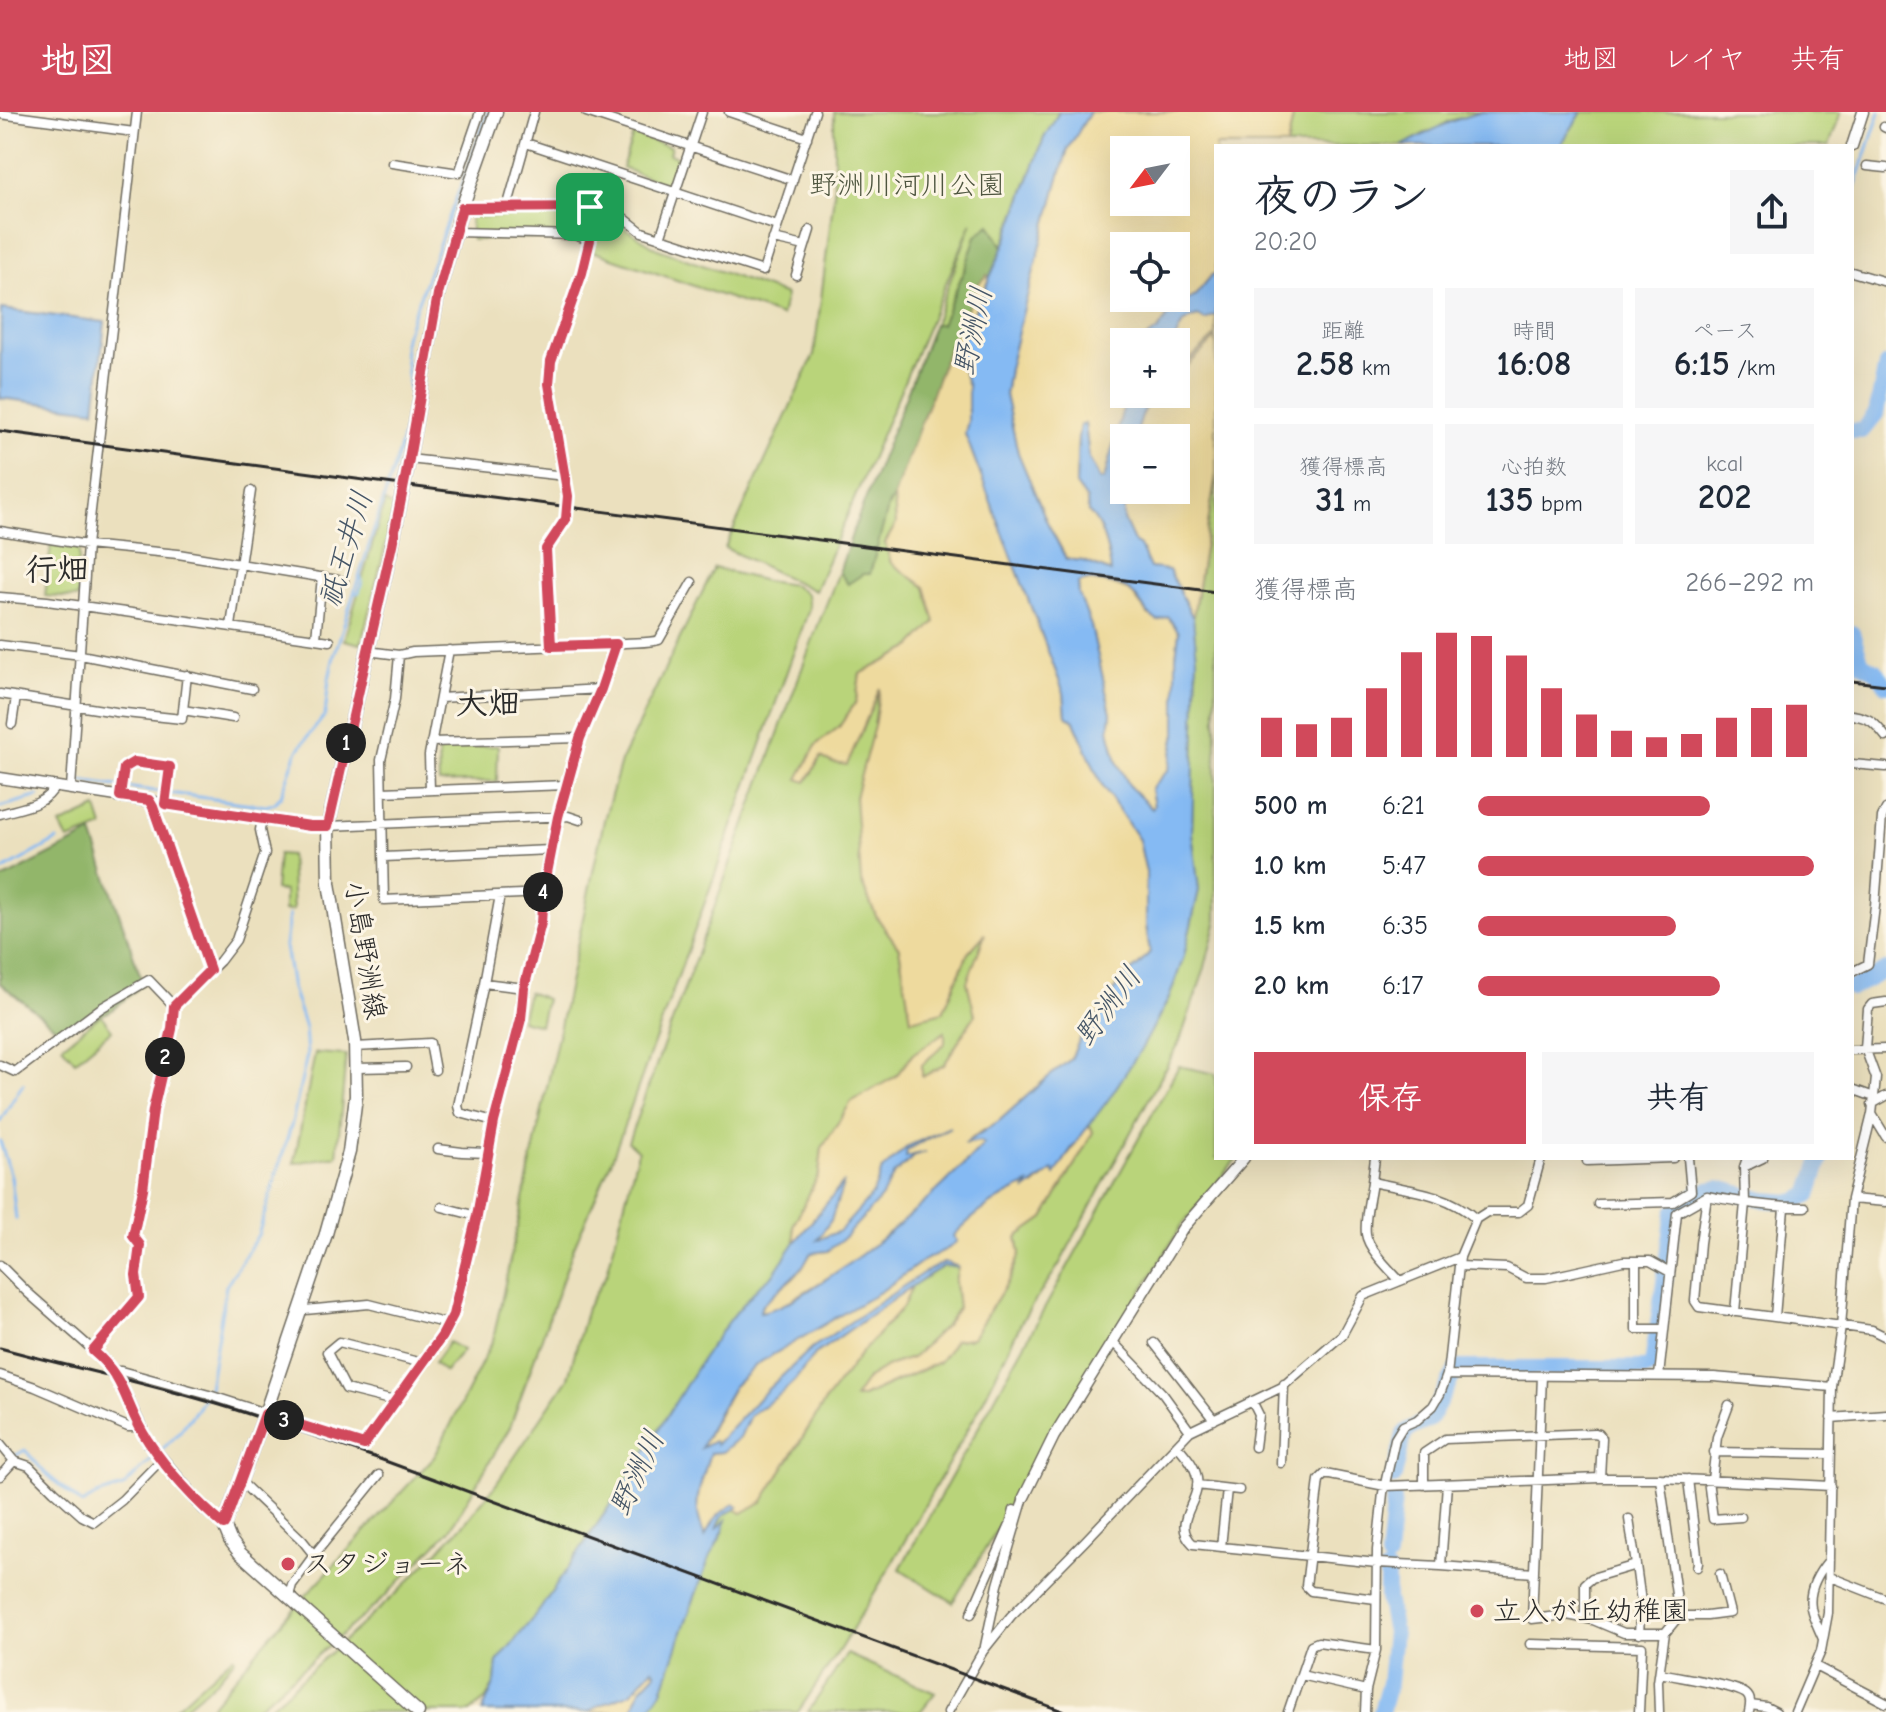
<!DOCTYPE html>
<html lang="ja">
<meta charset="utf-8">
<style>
:root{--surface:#fff;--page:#f6f6f7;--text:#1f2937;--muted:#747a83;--accent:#d1495b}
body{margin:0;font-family:"Comic Neue","Klee One",sans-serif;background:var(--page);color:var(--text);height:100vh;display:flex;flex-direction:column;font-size:30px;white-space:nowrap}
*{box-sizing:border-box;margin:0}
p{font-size:26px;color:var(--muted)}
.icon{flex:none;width:44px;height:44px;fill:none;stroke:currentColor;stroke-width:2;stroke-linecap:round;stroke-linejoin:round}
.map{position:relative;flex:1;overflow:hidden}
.details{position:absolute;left:1214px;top:32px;width:640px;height:1016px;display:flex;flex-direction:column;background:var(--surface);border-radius:0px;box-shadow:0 8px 32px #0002}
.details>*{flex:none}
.needle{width:52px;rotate:238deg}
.buttons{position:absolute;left:1110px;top:24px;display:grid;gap:16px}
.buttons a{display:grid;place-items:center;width:80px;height:80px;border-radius:0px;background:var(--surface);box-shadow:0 8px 32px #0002;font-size:40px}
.pin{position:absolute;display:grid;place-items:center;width:68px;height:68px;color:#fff;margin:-34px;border-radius:16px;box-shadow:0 4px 12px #0006}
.km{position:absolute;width:40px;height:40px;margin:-20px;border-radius:50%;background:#222;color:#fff;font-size:22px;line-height:40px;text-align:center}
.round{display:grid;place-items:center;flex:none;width:84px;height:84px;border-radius:0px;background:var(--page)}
.headline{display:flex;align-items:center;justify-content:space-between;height:136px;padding:0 40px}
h1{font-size:44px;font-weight:700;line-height:60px}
.stats{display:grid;grid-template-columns:repeat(3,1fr);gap:12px;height:136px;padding:8px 40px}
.stats div{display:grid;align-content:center;border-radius:0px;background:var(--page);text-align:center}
.stats b{font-size:34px;font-weight:700}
.stats small{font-size:22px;font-weight:400}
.stats p{font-size:22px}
.chart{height:224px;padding:16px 40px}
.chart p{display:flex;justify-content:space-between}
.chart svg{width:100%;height:144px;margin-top:8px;stroke:var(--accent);stroke-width:6}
.action{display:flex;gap:16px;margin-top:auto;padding:16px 40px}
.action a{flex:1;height:92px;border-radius:0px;background:var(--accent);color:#fff;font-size:32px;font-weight:700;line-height:92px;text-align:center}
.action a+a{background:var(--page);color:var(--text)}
ul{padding:0 40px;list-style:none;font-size:26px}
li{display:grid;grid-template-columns:128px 96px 1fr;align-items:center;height:60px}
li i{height:20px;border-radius:10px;background:var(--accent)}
header{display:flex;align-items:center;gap:48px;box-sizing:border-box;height:112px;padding:0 40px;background:var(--accent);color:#fff}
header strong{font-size:38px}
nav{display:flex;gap:44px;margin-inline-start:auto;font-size:28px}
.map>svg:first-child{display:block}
</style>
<header>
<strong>地図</strong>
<nav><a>地図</a><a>レイヤ</a><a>共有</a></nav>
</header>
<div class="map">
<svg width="1886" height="1600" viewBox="0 0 1886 1600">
<rect width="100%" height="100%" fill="#fcf5e5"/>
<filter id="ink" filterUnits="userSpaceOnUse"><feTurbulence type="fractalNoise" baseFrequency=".0125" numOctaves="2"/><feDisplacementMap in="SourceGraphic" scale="16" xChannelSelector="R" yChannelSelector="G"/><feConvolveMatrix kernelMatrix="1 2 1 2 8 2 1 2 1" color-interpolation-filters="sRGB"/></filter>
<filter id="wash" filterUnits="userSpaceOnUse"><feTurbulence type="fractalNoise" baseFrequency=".006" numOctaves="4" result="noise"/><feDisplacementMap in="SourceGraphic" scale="32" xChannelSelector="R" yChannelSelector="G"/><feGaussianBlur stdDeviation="1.8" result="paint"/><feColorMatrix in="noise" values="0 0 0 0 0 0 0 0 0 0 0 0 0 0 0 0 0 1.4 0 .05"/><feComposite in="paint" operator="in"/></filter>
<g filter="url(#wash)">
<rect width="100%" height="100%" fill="#ebe0be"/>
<path fill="#b9d47a" stroke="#728052" stroke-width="2" d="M834,0H1059L1044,26L1003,135L990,112L977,124L965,157L941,213L934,212L972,110L815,479L725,436L814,243L834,82Z
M1294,0H1482L1449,9L1437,17L1425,21L1402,34H1287Z
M1582,0H1841L1829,34H1560Z
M633,23L671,35L669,42L679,46L672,70L666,72L622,56Z
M604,103L658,137L786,183L781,204L592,139L593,123L472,128L470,105Z
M1216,362V812L1204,859L1179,931L1059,1153L1023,1207L978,1299L890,1455L840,1537L798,1600H647L662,1579L685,1511L710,1445L723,1420L718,1417L715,1419L725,1401L735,1397L742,1401L791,1345L825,1289L862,1240L903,1195L912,1174L944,1154L958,1155L955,1170L958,1196L946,1213L912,1246L890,1253L868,1266L855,1286L863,1285L939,1250L955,1228L972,1226L1009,1168L1020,1142L1017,1125L1044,1106L1093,1020L1089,1012L1108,988L1143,934L1169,886L1184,844L1199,778L1192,721L1197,547L1193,506Z
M894,384L896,412L885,431L891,451L925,475L936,510L909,537L860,562L856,590L839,615L817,632L807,669L821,645L833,651L880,571L874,614L876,804L899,836L912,907L943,900L968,841L987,819L968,870L975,903L944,953L922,966V953L944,931L913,942L896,964L851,991L822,1036L819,1062L793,1114L795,1130L772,1164L758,1175L734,1203L707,1239L633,1359L539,1499L497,1550L495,1570L486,1587L470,1600H264L399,1479L464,1412L495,1374L568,1266L587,1196L607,1161L638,1039L628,1030L818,513L839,460L848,472Z
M385,390L395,396L361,532L344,528Z
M51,432L79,436L78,486L45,484Z
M714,456L765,469L794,473L807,483L809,497L718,754L611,1050L574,1135L510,1315L449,1419L377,1492L252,1600H206L287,1504L435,1344L493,1228L604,708L622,646Z
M438,634H498L497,669L439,671Z
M97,696L103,715L68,728L60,713Z
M278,742L290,743L293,798L284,799V779L275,778Z
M528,880L546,887L540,913L521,908Z
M101,903L112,918L75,949L62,934Z
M315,941L346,943L337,1044L294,1051Z
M1179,954L1216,962V1046H1237L1182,1113L953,1490L900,1457Z
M449,1230L463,1238L445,1260L434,1251Z
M847,1542L935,1581L920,1600H808Z
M233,1544L235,1547L217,1568L179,1600H171Z"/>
<path fill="#92b66a" stroke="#5e704a" stroke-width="2" d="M990,112L1003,135L989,166L987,164L948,238L894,384L889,392L870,462H863L848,472L839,460L853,419L934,212H941L965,157L976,124Z
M92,721L143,872L111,899L61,920L0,871V768Z"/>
<path fill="#eeda9e" stroke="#8c8264" stroke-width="2" fill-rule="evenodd" d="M1090,0H1294L1287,34H1216V161L1212,163L1194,185L1175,194L1158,218L1141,230H1124V282H1127L1105,366L1100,368L1089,346L1085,312L1080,314L1078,326L1076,373L1087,388L1088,400C1103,410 1108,443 1112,460L1083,449L1067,447L1047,410L1018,341L1005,283L1009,257L1021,207L1058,69L1068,37ZM1124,38H1176V90H1124ZM1124,134H1176V186H1124Z
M987,163L989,166L961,230V253L968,274V309L965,322L1064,581L1066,603L1074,609L1101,671L1139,728L1146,760V813L1150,840L1138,854L1123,865L1097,906L1086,913L1071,947L1046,967L999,1009L969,1027L966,1032L979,1029L985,1031L929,1088L852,1151L776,1197L759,1200C767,1182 788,1173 801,1158C805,1153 807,1147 811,1141L828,1139L881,1086L894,1062L917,1042L905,1046L907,1038L938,1021L908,1034L882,1058L873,1082L840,1120L816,1129L831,1108L842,1073L795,1130L793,1114L819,1062L822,1036L851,990L896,964L913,942L945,920V931L922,953V965L944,953L975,903L967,870L985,822L968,841L943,900L911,908L899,836L876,804L861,769L855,685L874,614L880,576L847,653L833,651L821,645L806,670L798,667L817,632L839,615L856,590L860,562L909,537L935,510L925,475L891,451L885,431L896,412L894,384L948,238L979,171Z
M1198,203L1205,207L1216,203V223L1184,253L1186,255L1216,226V362L1193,506L1169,459L1150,456L1140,434L1134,430L1124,408V374V378H1176V326H1135L1149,282H1176V230H1174C1180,215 1181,209 1198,203Z
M1087,468L1111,472L1130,479L1149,504L1168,505L1179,520L1176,544V622L1169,657L1151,677L1154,694L1152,697L1130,675L1117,650L1109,618L1111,601L1091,514L1079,483L1078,471Z
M1089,1012L1093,1020L1044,1106L1017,1125L1020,1142L1009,1168L972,1226L955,1228L939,1250L862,1285L854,1286L868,1266L890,1253L912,1246L946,1213L958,1196L955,1170L958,1155L945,1150L812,1236L766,1279L715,1333L701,1335L733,1275L757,1252L883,1178L924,1148L949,1136L953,1124L971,1106L998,1086L1031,1071L1034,1074L1054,1057L1055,1062Z
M912,1174L903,1195L862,1240L825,1289L763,1389L742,1401L735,1397L738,1395L734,1393C719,1401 710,1411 705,1427C690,1389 700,1378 710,1341L722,1340L740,1325L750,1303L779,1283L794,1269L815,1242Z
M653,1556L656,1561L640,1578L634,1594L629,1600H589L597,1594L631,1581Z"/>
<path fill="#85baf3" stroke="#58728f" stroke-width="2" fill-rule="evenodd" d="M1059,0H1090L1068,37L1058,69L1021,207L1009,257L1005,283L1018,341L1047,410L1066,447L1083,449L1111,460C1110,444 1102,410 1088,400L1087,388L1076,373L1078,326L1080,313L1085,311L1089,346L1100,368L1104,367L1127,282H1149L1135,326H1124V408L1134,430L1140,434L1150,456L1169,458L1193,506L1197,547L1192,721L1199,778L1184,844L1169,886L1143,934L1108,988L1071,1037L1055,1063L1053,1058L1025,1079L1029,1072C1000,1084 976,1100 953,1124L957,1129L949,1136L924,1148L883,1178L757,1252L733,1275L717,1302L701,1336L714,1329L716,1332L766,1279L812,1236L923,1161L945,1150L958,1155L944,1154L925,1165L815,1242L794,1269L779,1283L750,1303L740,1325L722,1340L710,1341C700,1376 690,1389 705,1425C712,1409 717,1402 734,1392L738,1395C725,1403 721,1402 716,1418L726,1408L723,1420L710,1445L685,1511L662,1579L647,1600H629L634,1594L640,1578L656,1561L653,1556L631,1581L598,1594L589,1600H482L495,1570L497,1550L539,1499L633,1359L707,1239L734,1203L758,1175L772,1164L795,1130L844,1070L831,1108L817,1128L840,1119L873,1082L882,1058L908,1034L950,1015L907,1038L906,1045L926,1040L916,1043L894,1062L881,1086L842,1128L827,1139L811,1141L801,1157L761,1194L760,1200C783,1196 801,1183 820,1171C881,1132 935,1084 984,1032L979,1029L964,1032L999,1009L1046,967L1071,947L1086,913L1097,906L1123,865L1138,854L1150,840L1146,813V760L1139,728L1101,671L1074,609L1066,603L1064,581L965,322L968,309V274L961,253V230L1007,127L1044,26ZM1087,468C1100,470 1121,471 1131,480C1142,489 1144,502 1158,509L1168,505L1179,520L1176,544V622L1169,657L1151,677L1154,694L1152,697L1130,675L1117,650L1109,618L1111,601L1091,514L1079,483L1078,471Z
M1482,0H1582L1560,34H1402C1428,20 1453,7 1482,0Z
M1216,161V203L1205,208L1198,204C1181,209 1180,215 1174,230H1141L1158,218L1175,194L1194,185L1212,163Z
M1,197L105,210L95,298L0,286Z"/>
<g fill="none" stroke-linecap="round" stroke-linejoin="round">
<path stroke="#85baf3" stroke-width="3" d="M1852,84L1880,0
M356,481L359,480L362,469L360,464
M80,669L266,694L275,691L281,684L296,642L303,631L325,603L329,567L334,544L398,342L408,303L410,286L404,233L405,225L488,0
M0,695L39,684
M0,760L57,728
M0,1009L23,972
M0,1029L11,1064L16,1107
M13,1345L25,1338L45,1361L82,1392L97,1383L123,1375L177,1323L197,1297L209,1276L226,1174L258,1123L292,1011L307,943L305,916L292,876L285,834L289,803"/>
<path stroke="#85baf3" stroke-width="16" d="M1852,319H1862L1876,302L1886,253
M1852,521L1862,552L1876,559L1886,573
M1852,876L1886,858
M1394,1365L1404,1322C1410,1314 1423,1313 1431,1306L1457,1256H1646L1652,1253L1674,1100L1698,1080L1719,1076L1765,1088L1793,1090L1809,1083L1821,1046
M1388,1445L1394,1388
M1381,1600L1389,1571L1394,1520L1387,1486V1459"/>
</g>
</g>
<g filter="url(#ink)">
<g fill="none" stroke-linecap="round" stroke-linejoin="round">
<defs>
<path id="minor" d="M586,0L793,68
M729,0L807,26
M0,2L134,20
M1884,15L1886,16
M526,31L777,114
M392,51L459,61L480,0
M1867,54L1886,56
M462,96L606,94L615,99L642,120L763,159L815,0
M507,96L534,0
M455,120L574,123L590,128
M660,126L702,0
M773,127L805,134
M1852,160L1886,170
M796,163L810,118
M409,347L565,364
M0,419L87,433L178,442L344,469
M0,485L47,489L330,529
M231,514L251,379
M316,526L322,465
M0,533L81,543L252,577
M551,534L546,437L566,407L568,384L549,272L551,249L582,161L590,128L588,103L590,95
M367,539L399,543L413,540L616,532C631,529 646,532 659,528L692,470
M399,543L395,587L381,648L384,788L543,781
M0,582L116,600L182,607L187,563
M440,586L601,577
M183,598L233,606
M1852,603C1871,606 1874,610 1886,625
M12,612L16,585
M431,630L580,626
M1852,652L1886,655
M71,676L87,433L137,0
M430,678L429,643L449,538
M382,680L567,673
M120,684L124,656L134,650L170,655L165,692
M149,688L210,858
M0,702C19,696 46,694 55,674
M328,714L568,704L580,708
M384,745L551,738
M1852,860L1868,852L1875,794L1882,705L1886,697
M484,871L524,876
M355,935L430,931L435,958
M1852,938L1886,937
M0,953L15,960L101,896L149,868L174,894
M356,956L406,955
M1852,977L1874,985
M1872,992L1886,984
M1872,1002L1886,1025
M494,1010L460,1001L458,994L484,871L500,783
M438,1037L462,1040L488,1041
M1375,1046L1372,1070C1409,1078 1447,1081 1476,1107
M1587,1049L1673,1046
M1744,1055L1763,1046
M1372,1070C1370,1086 1364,1106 1366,1122C1368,1137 1390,1158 1400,1169
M1851,1087L1886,1090
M1598,1092L1673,1090L1691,1079L1688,1046
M442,1095L477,1104
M1805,1095C1772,1096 1740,1090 1707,1084L1700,1131L1695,1189L1699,1195L1872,1218L1886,1225
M1636,1149V1217H1664
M0,1153L27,1180L101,1245L114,1259H121L209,1283L364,1333L442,1224L453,1203L477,1104L494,1010L521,907L524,876L541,811L543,781L558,705L580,626L601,577L616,532
M1459,1154L1507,1156L1526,1166H1546L1623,1149H1650L1670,1160
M300,1196L305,1198L369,1192L448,1212
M1735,1200L1745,1091L1744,1055L1747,1046
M1775,1205L1784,1096
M1112,1229L1163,1282L1190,1319
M1154,1231L1214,1308
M93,1239L139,1185L136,1163L140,1133L133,1124L143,1077L153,998L172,917L174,894L220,849L236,828L265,741L260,718L262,707
M0,1263L35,1275L128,1315H140
M1447,1263L1714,1265L1832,1275
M1542,1264L1532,1507L1567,1503L1593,1508L1624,1521H1665L1658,1570L1659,1600
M1659,1264L1677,1101L1707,1084
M394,1289L346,1277L327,1240L339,1230L422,1251
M1252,1289L1259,1303L1255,1335
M1831,1306L1886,1302
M0,1332L14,1349L29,1354L54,1379L82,1404L94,1410L122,1388L162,1347
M1177,1333C1185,1343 1195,1353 1197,1366C1201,1391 1170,1410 1193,1432L1377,1451L1441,1454L1534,1461
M1714,1340L1831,1342
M1281,1351L1284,1272
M0,1364L14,1349
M1660,1366L1679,1504L1665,1521
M1688,1367L1698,1451L1697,1455
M1708,1368L1713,1407L1741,1405
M1712,1368L1717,1325L1729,1293
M241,1370L302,1428L314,1443
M1197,1373L1239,1378
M1424,1373V1341L1445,1327L1594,1321L1599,1322L1602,1326L1600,1366
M1629,1407L1636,1453
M1221,1435L1227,1377
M1441,1454L1447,1372
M1830,1465L1886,1487
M289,1484L292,1473L314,1443L379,1363
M1376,1487L1311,1479L1306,1474L1319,1368L1325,1362L1385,1374L1600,1366H1660L1831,1374
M971,1502L1010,1413L1014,1398
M1679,1504H1707L1730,1501L1720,1462
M1585,1506V1472L1592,1466L1636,1453L1641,1490L1639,1522
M1823,1527C1819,1517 1813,1506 1811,1496C1808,1478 1818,1461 1829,1448
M1530,1532L1642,1535L1639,1600
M985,1534L998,1473L1024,1385
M1815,1554L1886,1591
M1660,1561C1677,1565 1735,1573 1746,1582C1752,1587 1750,1594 1749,1600
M1301,1563L1366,1578
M1750,1593L1766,1595L1776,1600
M948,1600L983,1539L1011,1504L1085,1429L1190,1319L1282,1275L1342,1223L1363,1184L1460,1145
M1288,1600L1311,1533L1318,1530L1376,1538
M1365,1600L1366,1578L1376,1538L1377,1438L1383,1381L1395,1327L1403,1314L1417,1308L1433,1294L1440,1282L1447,1263L1460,1145L1476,1107L1487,1100H1519L1528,1093L1541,1046
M1795,1600L1821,1539L1828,1501L1832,1275L1841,1215L1851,1087L1872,1002L1876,966L1865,936L1868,897L1872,892L1886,890"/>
<path id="tertiary" d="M1852,34L1863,0
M0,666L310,714H328
M114,1259L148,1330L204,1397L224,1413
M1024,1385L1054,1324L1183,1116L1244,1046"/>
<path id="secondary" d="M418,1600L240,1441L230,1428L224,1413L265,1302L326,1122L349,1040L356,984L355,929L329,771L328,714L392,433L409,347L438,182L462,96L496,0"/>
</defs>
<use href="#minor" stroke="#6e6a5e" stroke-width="11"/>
<use href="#tertiary" stroke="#6e6a5e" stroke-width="13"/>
<use href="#secondary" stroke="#6e6a5e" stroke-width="15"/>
<use href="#minor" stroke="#fff" stroke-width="8"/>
<use href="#tertiary" stroke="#fff" stroke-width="10"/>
<use href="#secondary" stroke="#fff" stroke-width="12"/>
<path stroke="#2b2b2b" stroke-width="3" d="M0,319L371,369L1216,480
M1852,569L1886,573
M0,1236C73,1256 148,1271 220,1293C273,1309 325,1328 377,1346L1065,1600"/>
</g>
</g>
<g fill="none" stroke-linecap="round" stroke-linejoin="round" filter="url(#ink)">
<defs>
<path id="route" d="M590,95L588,103L590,128L582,161L551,249L549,272L568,384L566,407L546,437L551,534L616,532L601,577L580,626L558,705L543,781L541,811L524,876L521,907L494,1010L477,1104L453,1203L442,1224L364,1333L265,1302L224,1413C197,1391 167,1358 148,1329C125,1296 128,1268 93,1239L139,1185L136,1163L140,1133L133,1124L143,1077L153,998L172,917L174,894L210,858L153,695L149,688L120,684L124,656L134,650L170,655L165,692L310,714H328L392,433L409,347L438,182L462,96Z"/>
</defs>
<use href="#route" stroke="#fff" stroke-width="16"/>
<use href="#route" stroke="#d1495b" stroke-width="10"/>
</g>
<g fill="#d1495b" stroke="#fcf5e5" stroke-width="3">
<circle cx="288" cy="1452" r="8"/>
<circle cx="1477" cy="1499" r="8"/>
</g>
<g text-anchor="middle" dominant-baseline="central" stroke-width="6" stroke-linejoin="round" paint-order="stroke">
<g font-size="28" fill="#4e553f" stroke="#fcf5e5">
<text x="907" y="73">野洲川河川公園</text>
</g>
<g font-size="28" fill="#2b2b2b" stroke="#fcf5e5">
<text transform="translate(365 838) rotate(81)">小島野洲線</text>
</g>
<g font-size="28" fill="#2b2b2b" stroke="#fcf5e5" text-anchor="start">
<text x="304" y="1452">スタジョーネ</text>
<text x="1493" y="1499">立入が丘幼稚園</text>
</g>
<g font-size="30" font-style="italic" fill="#465667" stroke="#fcf5e5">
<text transform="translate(973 219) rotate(-78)">野洲川</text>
<text transform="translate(346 437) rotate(-73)">祇王井川</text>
<text transform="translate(1108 894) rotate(-53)">野洲川</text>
<text transform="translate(637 1361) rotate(-65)">野洲川</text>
</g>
<g font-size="32" font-weight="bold" fill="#2b2b2b" stroke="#fcf5e5">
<text x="57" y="457">行畑</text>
<text x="488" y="591">大畑</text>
</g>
</g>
</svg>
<div class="buttons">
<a><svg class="needle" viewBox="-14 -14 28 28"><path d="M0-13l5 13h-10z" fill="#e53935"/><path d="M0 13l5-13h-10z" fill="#747a83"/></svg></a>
<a><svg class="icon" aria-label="locate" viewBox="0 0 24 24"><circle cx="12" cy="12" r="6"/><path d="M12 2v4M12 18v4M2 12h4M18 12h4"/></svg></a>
<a>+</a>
<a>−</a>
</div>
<div class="pin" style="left:590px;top:95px;background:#1e9e55"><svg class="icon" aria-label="arrive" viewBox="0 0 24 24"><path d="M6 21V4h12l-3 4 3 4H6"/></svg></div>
<b class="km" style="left:346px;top:631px">1</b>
<b class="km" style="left:165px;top:945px">2</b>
<b class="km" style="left:284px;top:1308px">3</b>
<b class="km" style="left:543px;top:780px">4</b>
<section class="details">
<div class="headline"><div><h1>夜のラン</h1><p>20:20</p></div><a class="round"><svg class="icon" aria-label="share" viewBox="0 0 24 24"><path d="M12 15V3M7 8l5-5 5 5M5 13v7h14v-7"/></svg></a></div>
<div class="stats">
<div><p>距離</p><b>2.58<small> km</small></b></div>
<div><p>時間</p><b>16:08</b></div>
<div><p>ペース</p><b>6:15<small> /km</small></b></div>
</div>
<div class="stats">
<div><p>獲得標高</p><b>31<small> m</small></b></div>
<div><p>心拍数</p><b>135<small> bpm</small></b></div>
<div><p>kcal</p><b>202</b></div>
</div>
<div class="chart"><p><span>獲得標高</span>266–292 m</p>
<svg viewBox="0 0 160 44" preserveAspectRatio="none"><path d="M5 44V32M15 44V34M25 44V32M35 44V23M45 44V12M55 44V6M65 44V7M75 44V13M85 44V23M95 44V31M105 44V36M115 44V38M125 44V37M135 44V32M145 44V29M155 44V28"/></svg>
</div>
<ul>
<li><b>500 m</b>6:21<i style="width:69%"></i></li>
<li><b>1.0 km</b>5:47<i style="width:100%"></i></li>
<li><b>1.5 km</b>6:35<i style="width:59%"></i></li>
<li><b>2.0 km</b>6:17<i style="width:72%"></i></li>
</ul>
<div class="action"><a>保存</a><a>共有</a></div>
</section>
</div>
